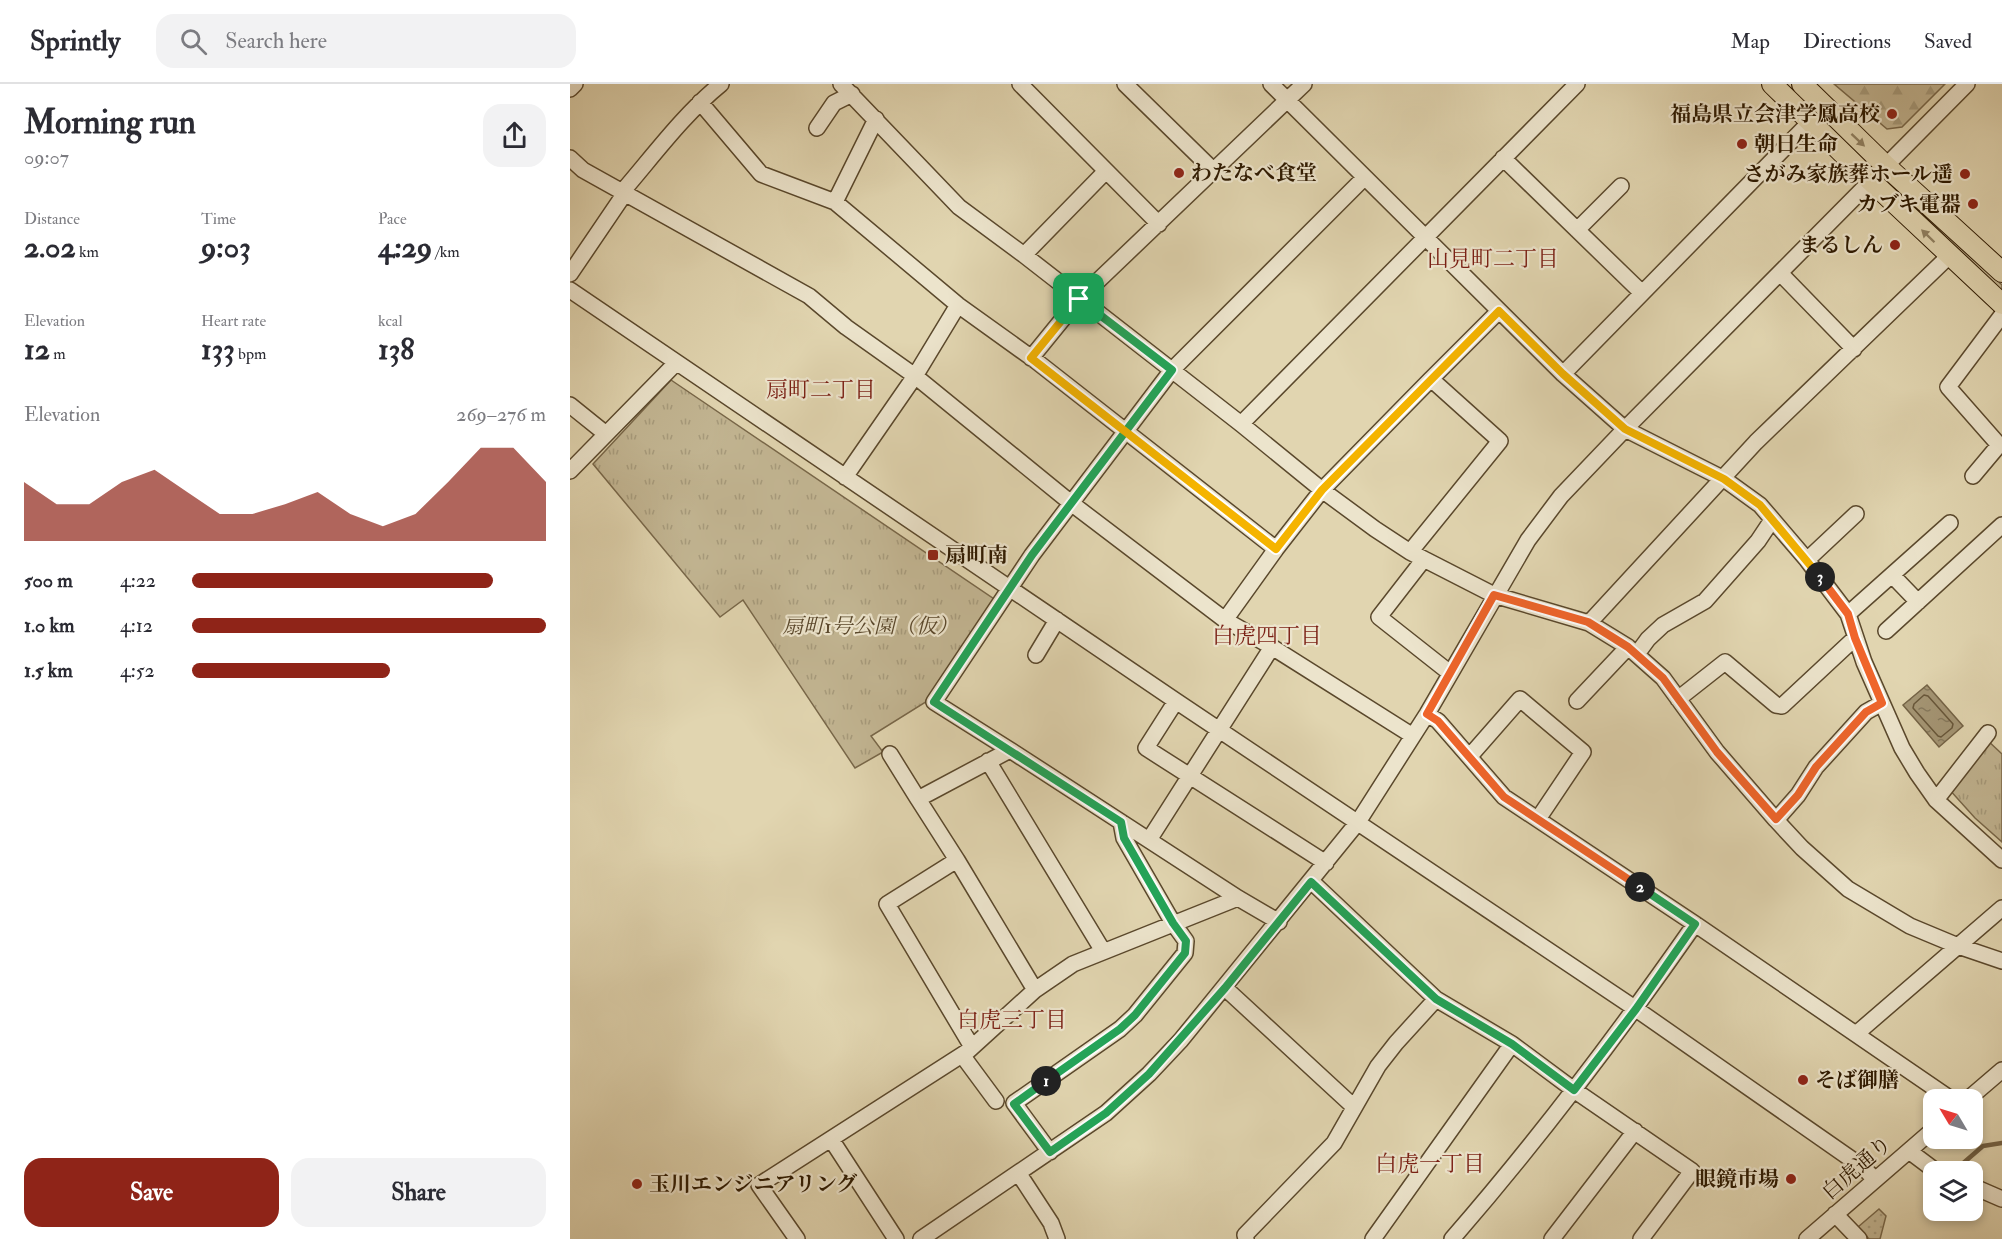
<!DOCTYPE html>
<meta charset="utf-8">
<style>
:root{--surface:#fff;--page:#f2f2f3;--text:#2b2b33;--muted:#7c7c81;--line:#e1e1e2;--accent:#8f2418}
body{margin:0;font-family:"IM FELL Double Pica","Noto Serif JP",serif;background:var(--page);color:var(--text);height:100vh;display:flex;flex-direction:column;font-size:22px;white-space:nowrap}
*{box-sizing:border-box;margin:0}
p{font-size:20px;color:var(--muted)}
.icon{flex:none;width:33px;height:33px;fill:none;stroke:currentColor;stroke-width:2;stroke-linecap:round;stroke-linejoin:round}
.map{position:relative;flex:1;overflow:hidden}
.details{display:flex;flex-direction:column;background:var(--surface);width:570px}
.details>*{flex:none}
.needle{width:39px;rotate:308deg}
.tools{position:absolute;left:1353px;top:1005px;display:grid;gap:12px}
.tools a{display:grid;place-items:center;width:60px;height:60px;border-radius:12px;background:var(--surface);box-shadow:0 3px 9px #0003;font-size:30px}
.pin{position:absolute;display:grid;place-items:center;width:51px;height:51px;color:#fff;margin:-26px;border-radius:12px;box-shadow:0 3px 9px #0006}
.km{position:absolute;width:30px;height:30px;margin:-15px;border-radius:50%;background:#222;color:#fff;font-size:16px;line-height:30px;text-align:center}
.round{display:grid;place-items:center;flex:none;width:63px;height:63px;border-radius:18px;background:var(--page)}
.summary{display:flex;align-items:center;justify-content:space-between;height:102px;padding:0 24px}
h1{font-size:33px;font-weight:700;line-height:45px}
.figures{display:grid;grid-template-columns:repeat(3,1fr);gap:9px;height:102px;padding:6px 24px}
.figures div{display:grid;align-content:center}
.figures b{font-size:30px;font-weight:700}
.figures small{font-size:16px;font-weight:400}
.figures p{font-size:16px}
.chart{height:168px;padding:12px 24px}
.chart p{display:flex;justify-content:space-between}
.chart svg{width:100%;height:108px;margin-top:6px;fill:var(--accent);opacity:.7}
.primary-button{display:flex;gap:12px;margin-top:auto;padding:12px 24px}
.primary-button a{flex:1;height:69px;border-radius:18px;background:var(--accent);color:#fff;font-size:24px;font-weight:700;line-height:69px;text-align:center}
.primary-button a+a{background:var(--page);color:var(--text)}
ul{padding:0 24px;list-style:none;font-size:20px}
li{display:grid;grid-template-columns:96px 72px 1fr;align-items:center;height:45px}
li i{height:15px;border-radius:8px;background:var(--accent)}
header{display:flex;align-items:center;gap:36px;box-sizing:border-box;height:84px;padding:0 30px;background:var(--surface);border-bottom:2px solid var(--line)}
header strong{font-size:28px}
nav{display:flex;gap:33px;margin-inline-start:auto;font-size:21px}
.search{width:420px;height:54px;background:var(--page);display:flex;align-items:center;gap:15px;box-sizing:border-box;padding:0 21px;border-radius:18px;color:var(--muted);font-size:22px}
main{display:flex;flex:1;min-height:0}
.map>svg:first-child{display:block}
</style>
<header>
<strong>Sprintly</strong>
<div class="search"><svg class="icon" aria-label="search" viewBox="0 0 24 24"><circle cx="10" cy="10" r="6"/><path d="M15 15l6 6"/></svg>Search here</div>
<nav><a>Map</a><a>Directions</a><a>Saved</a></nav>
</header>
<main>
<section class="details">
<div class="summary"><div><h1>Morning run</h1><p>09:07</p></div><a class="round"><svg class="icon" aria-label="share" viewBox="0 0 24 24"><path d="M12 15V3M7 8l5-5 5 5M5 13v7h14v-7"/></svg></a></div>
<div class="figures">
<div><p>Distance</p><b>2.02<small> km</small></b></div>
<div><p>Time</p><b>9:03</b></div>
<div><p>Pace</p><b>4:29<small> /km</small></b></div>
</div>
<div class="figures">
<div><p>Elevation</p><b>12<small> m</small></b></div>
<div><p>Heart rate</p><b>133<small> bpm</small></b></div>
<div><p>kcal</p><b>138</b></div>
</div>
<div class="chart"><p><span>Elevation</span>269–276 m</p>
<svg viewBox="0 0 160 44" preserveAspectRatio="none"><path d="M0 44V20L10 29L20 29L30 20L40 15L50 24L60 33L70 33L80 29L90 24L100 33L110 38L120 33L130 20L140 6L150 6L160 20V44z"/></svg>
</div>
<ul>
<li><b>500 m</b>4:22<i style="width:85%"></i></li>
<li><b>1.0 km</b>4:12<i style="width:100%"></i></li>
<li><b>1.5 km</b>4:52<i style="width:56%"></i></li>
</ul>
<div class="primary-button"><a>Save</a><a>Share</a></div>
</section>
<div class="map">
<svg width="1432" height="1155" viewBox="0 0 1432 1155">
<defs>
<pattern id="forest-firs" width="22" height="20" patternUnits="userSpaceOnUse" patternTransform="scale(1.5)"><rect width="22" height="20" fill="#c2b592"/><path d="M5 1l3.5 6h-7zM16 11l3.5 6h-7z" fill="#a79b7c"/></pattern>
<pattern id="park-tufts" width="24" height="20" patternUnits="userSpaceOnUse" patternTransform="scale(1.5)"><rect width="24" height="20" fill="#c2b592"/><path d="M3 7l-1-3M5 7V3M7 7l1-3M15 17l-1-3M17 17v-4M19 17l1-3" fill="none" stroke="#a79b7c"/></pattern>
<pattern id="garden-dots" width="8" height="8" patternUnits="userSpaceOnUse" patternTransform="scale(1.5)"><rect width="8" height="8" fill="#c2b592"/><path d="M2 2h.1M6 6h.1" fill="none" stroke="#a79b7c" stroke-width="1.8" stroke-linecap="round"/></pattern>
<pattern id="water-ripples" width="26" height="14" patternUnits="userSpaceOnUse" patternTransform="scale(1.5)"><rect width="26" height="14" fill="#a49574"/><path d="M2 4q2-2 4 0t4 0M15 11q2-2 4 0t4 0" fill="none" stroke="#86795d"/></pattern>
</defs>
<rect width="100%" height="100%" fill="#e1d5b0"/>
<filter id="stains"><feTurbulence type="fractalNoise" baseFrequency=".00333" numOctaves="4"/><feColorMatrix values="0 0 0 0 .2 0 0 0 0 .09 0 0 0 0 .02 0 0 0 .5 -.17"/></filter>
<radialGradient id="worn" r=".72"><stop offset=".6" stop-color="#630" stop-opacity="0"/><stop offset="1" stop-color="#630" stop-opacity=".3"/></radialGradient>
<path fill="#c2b592" stroke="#786749" stroke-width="1.5" d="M1333,109L1432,201V210L1333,110Z"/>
<path fill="url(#forest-firs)" stroke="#786749" stroke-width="1.5" d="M1264,0H1375L1332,43L1317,45Z"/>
<path fill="url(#park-tufts)" stroke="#786749" stroke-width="1.5" d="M101,296L427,517L359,616L301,652L313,668L285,684L173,516L150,533L23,380Z
M1416,655L1432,670V758L1405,734L1378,704Z"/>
<path fill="url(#garden-dots)" stroke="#786749" stroke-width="1.5" d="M1309,1125L1316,1132L1310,1155H1299L1288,1143Z"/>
<path fill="url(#water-ripples)" stroke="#746346" stroke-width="1.5" d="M1357,601L1393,642L1369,663L1333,621Z"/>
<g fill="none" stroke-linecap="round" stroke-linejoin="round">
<path stroke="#68573a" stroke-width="1.5" d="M1354,611L1358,612L1383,640L1382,644L1371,653L1368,652L1343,624L1344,620Z"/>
<path stroke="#746346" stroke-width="4.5" d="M1384,1087L1413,1062L1432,1059"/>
<defs>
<path id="minor" d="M271,0L389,123L454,171L671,340L752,406L805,445L840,468L924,511L1019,539L1058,563L1093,594L1147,668L1206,736L1232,764L1278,805L1340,842L1388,862L1432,877
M450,0L589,140
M555,0L644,87
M701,0L993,290L1055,345L1154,395L1190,421L1237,476L1278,530
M0,5L5,0
M130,18L191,90L265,118L306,35
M247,44L264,19L282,10
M0,74L13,86L239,212L276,243L345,292L501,419L655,536L706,465L752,406L861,295
M933,74L1071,208
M52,108C84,71 113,31 151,0
M265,118L388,221L466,277L706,465
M1007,146L1051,102
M454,171L536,87
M1210,189L1284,265
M0,190L55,109
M0,206L606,617L1066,925L1294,1084L1305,1096
M461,274L509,215L734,0
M993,290L1240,38
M0,321L36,350
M671,340L1007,0
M0,387L106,279
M1403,392L1429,361L1378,303L1432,231
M275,393L345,292L388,221
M1380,439L1278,530L1294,578L1332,664L1347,689L1366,716L1432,776
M840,468L930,357L861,295L929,227
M854,475L809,533L880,589
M1237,476L1286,430
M1322,491L1348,518
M655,536L702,563L843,652
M1019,539L1186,358L1379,172
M1316,547L1432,441
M1067,570L1078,555L1093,541L1135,517L1188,457L1202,436
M466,571L487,536
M1108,615L1155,578L1206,621L1212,622L1285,554
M606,617L576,664L756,779
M1007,617L1058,563
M857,630L868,637L875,645L934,713L1125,840L1382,1016
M440,666L364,618L462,471L602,286L794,94
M320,670L348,715
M900,672L950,615L1013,668L968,735
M418,677L533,867
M1366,716L1418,649
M1206,736L1228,711L1246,683L1296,628L1312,619
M579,756L702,563
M387,776L317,820L402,963
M741,797L866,915L942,960
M655,904L784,1023
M465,906L387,776L348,715L440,666L668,814L709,838
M1286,950L1432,824
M392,971L426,1017
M1397,1016L1432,986
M261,1055L326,1155
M1339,1067L1367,1088
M480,1068L444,1019L550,945L565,931L615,869L616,857L603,839L554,754L551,738
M449,1090L481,1139L487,1155
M1402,1102L1432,1115
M1265,1130L1289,1155
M227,1155L189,1101L398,967L465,906L503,880L668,814
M351,1155L536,1029L579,990L611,956L788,738L857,630L958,456L991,412L1055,345L1397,0
M676,1155L675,1151L764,1059L808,982L826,959L866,915
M803,1155L942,960L1004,1006L1122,1087L1071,1155
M882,1155C969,1055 1049,949 1125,840
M982,1155L1065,1047
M1237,1155L1364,1045"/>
<path id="major" d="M1202,0L1301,97L1432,220
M1232,0L1316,82L1432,188"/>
</defs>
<use href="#minor" stroke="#5a482c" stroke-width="18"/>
<use href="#major" stroke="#2d1900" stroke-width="22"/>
<use href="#minor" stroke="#ece4cc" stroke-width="15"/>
<use href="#major" stroke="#e1d5b0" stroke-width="20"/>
</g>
<defs><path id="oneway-solid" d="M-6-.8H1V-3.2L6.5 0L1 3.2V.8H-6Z" transform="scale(1.5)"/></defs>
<g fill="#908061">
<use href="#oneway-solid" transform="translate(1288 56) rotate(43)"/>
<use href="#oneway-solid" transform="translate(1358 152) rotate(-136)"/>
</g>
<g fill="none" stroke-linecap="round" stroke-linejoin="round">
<defs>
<path id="split-1" d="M476,997L550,945L565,931L615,869L616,857L603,839L554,754L551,738L364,618L462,471L602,286L509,215"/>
<path id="split-2" d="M476,997L444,1020L480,1068L536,1029L579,990L655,904L741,798L866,915L942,960L1004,1006L1066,925L1125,840L1070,803"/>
<path id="split-3" d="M1070,803L934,713L868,637L857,630L924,511L1018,538L1058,563L1093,594L1147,668L1206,735L1228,711L1246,683L1296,628L1312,619L1285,554L1278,530L1250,493"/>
<path id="split-4" d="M509,215L461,274L706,465L752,406L929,227L993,290L1055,345L1154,395L1190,421L1250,493"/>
</defs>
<use href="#split-1" stroke="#fff" stroke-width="12"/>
<use href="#split-2" stroke="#fff" stroke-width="12"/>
<use href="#split-3" stroke="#fff" stroke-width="12"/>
<use href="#split-4" stroke="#fff" stroke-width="12"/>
<use href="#split-1" stroke="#22a559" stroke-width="8"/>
<use href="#split-2" stroke="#22a559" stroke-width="8"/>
<use href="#split-3" stroke="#f0652b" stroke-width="8"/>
<use href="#split-4" stroke="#f5b400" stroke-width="8"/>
</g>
<g fill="#8f2418" stroke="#ece4cc" stroke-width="2">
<circle cx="1322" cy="30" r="6"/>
<circle cx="1172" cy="60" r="6"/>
<circle cx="609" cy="89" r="6"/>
<circle cx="1395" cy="90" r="6"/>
<circle cx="1403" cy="120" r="6"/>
<circle cx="1325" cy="161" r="6"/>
<rect x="357" y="465" width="12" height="12" rx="3"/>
<circle cx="1233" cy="996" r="6"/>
<circle cx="1221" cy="1095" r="6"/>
<circle cx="67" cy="1100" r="6"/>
</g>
<g text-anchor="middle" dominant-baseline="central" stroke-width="4.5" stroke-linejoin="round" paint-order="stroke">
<g font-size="21" font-weight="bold" fill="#2d1900" stroke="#ece4cc" text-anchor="end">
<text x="1310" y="30">福島県立会津学鳳高校</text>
<text x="1184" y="60" text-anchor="start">朝日生命</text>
<text x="621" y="89" text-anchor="start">わたなべ食堂</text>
<text x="1383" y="90">さがみ家族葬ホール遥</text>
<text x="1391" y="120">カブキ電器</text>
<text x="1313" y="161">まるしん</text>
<text x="375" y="471" text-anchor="start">扇町南</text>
<text x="1245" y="996" text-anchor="start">そば御膳</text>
<text x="1209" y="1095">眼鏡市場</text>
<text x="79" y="1100" text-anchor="start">玉川エンジニアリング</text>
</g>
<g font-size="21" font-style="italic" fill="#5a482c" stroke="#ece4cc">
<text x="300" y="542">扇町1号公園（仮）</text>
</g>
<g font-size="21" fill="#2d1900" stroke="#ece4cc">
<text transform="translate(1287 1084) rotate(-41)">白虎通り</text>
</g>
<g font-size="22" fill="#7a1f14" stroke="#ece4cc">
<text x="923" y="175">山見町二丁目</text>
<text x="251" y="306">扇町二丁目</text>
<text x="697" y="552">白虎四丁目</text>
<text x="442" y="936">白虎三丁目</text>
<text x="860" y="1080">白虎一丁目</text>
</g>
</g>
<rect width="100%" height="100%" filter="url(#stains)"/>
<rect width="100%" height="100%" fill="url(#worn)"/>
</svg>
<div class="tools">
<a><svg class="needle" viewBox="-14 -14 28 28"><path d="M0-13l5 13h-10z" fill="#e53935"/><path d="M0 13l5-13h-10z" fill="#7c7c81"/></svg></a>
<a><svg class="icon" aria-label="layers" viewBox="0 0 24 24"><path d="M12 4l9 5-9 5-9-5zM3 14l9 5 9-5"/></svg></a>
</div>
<div class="pin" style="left:509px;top:215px;background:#1e9e55"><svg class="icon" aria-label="arrive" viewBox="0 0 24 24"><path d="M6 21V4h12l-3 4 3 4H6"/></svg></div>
<b class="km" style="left:476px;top:997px">1</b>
<b class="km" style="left:1070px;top:803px">2</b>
<b class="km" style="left:1250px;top:493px">3</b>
</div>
</main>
